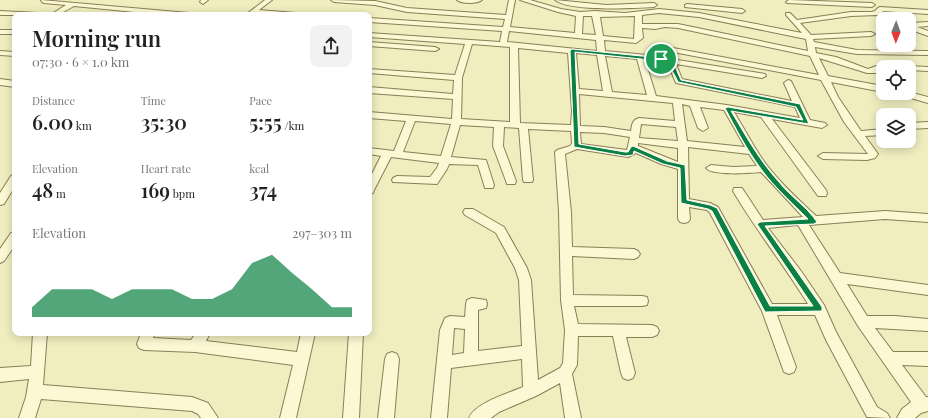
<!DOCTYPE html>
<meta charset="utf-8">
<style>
:root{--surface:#fff;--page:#f2f2f2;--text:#222;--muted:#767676;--accent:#0b8043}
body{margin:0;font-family:"Playfair Display",serif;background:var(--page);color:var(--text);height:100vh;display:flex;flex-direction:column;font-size:15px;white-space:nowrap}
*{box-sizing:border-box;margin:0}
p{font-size:13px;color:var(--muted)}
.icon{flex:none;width:22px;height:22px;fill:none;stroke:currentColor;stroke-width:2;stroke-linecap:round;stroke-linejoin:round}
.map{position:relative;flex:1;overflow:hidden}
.side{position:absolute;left:12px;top:12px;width:360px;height:324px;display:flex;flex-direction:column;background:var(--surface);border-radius:8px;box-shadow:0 2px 10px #0003}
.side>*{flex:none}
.needle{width:26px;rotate:181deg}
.buttons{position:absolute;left:876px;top:12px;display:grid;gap:8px}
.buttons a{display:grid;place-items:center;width:40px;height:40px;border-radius:8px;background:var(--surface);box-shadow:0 2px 10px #0003;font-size:20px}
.pin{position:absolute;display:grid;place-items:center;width:34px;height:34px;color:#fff;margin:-17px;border:2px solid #fff;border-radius:50%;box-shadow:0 1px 4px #0007}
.round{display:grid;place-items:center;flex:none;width:42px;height:42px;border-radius:8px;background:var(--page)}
.overview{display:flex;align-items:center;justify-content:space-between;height:68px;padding:0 20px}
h1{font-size:22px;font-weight:600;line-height:30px}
.figures{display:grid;grid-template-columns:repeat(3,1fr);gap:6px;height:68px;padding:4px 20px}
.figures div{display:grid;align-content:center}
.figures b{font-size:20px;font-weight:600}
.figures small{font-size:11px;font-weight:400}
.figures p{font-size:11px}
.chart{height:112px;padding:8px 20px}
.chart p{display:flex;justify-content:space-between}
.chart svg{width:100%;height:72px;margin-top:4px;fill:var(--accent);opacity:.7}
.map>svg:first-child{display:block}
</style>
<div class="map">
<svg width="928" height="418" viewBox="0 0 928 418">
<rect width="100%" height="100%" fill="#f0eebf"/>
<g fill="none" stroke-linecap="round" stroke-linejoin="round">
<defs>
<path id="minor" d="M41,0L189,13L192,15H165L74,6L58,15H50L66,5L44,3L42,2Z
M201,0H208L203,4L200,2Z
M265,0H272L259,10L296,13L299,15L249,14L248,13Z
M331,0L375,1L407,8L506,15L509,0H515L510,27L575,33L576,16L558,12L520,0H530L561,9L580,12L595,11L625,13L659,9L699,13L802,33L786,15V13H790L797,20L851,12H872L875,11L878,8L880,7L928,10V14L882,11L897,19H887L877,15L851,16L800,23L811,35L871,32L875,34L871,36L813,39L814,42L857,50L928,51V55L857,54L815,47L816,53L836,57L868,69L882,64L893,65L897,67H883V69L876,73H867L819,58L828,76L883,86V92L831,82L838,97L861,131L883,129V135L865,136L878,154L875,158L867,160L823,159L818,156L823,153L868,154L844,122L821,80L673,52L668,53L665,58L765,74L766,76L762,78L676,64L682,79L792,101L784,83L788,80L791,81L810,120L825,123L827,125L822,128L772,119L826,190L827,193L826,196H818L761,117L734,112C744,128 752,144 763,160C778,181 797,198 816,216L885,211L928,214V222L885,219L809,225L840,273L928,285V295L847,284L867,316H895L928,319V331L875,328L893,352H928V366L902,365L926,397H928V411L921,413L915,418H897L902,409L911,402L858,326L798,225L768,228L801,271L824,305L836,332L877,407L887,413L890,418L867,417L826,340L815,315H777L796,367L794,372L789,374L784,372L762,311L710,213L707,210L689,207L690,219L688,222L684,223L680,222L678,219V169L661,164L636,153L628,157L577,149L565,154L571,212L572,247L634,249L638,251L640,254L638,257L634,259L572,256L573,295L642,296L647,297L648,301L647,305L642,306H574L578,324L652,325L657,327L659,331L657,335L652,337H626L635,373L633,378L628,380L623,378L621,373L613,336H578L577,365L572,374L581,418H565L560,383L536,396L499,412L491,418H469C475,403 509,393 523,387L522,359L451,368L447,418H431L440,330L445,318L450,316L465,317L466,304L467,300L472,298L486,300L487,304L486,308L478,310V351L522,346L519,280L515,268L496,233L465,215L463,212L465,209H473L504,227L527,268L531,280L538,380L560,368L563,363L565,330L561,300L559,212L555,152L557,150L570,146L572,143L571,131L528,129L533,180L532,182H524L523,180L519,128L504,127L503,146L516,181L515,184H507L506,181L493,146L494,127L460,125L451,157L486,160L494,185L493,188H485L478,165L449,164L447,169L437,184L393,182L392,180L393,178L397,176L430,177L437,168L439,163L391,157L374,190L373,193L369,194V180L381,156L369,154V148L394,151L406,121L369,118V112L452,119L453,99L369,93V87L453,94L454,80L369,73V69L455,75L465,44L369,37V33L500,42L502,31L369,22V18L503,27L505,19L407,12L375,5L334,2ZM659,13L699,17L806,39L808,51L678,24H642V15ZM583,16H592L596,35L582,34ZM635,16L634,39L603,36L600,17ZM665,27L678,28L810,56L819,75L673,48L662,50L658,56L605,51L604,40L636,43L643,38L642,28L655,29ZM509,31L596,40L597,51L507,42ZM472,44L510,47V122L461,119L462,78ZM518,48L568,53L572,111L571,125L520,123ZM576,53L597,55L603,91L579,89ZM605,56L637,59L647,95L612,92ZM645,60L661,61L668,64L676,83L795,107L800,118L727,105L656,96ZM579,94L673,103L675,121L639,118C632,120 632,125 631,131L604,127L580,126ZM682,104L690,106L698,128L703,131L708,128L700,107L724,110L745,147L687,141ZM415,121L451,124L441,156L403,152ZM641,124L676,127L678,141L639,138ZM580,132L604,133L630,137L627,150L581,144ZM638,143L678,148V162L638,146ZM688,147L749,154L757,166L733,167L711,165L706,168C712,176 751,173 761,172L803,217L763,220L742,188H734L733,191C756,230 784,265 808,304H772L718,207L710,203L689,199ZM454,328L465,329L464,353L452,355Z
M457,0H482C477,4 462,4 457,0Z
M555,0L606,5L654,3L657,5L654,7C633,8 571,12 555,0Z
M789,0L872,3L875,5L872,7L787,3L786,2Z
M687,4L742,9L745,11L742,13L685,7V5Z
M0,11L38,13L41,15H0Z
M928,22V26L917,27L928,31V36L909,29V23Z
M0,30H15V34H0Z
M369,42L435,47L439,49L435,51L369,46Z
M0,51L15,52V56L0,55Z
M909,66L928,67V71L909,70V67H906Z
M0,79L15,81V87L0,85Z
M909,92L928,97V103L900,95L899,93Z
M928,122V128L909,129V123Z
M15,174V186L4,204L0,205V193L11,176Z
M15,232V245L4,261L0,263V249L11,233Z
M33,333H47L43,385L192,397L208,403L218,418H201L198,414L192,411L41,399L35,418H19L26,397L29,379L0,382V368L31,366Z
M141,333H155L153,338L191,340L196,333H210L206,341L297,352L301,333H315L296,418H280L293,365L195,352L144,350L139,348L137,344Z
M349,333H363L359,418H343Z
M392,352L397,354L399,359L394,418H378L385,359L387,354Z"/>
</defs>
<use href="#minor" stroke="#8a7e57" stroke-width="2"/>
<use href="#minor" fill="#fbf8d3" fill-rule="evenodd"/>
</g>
<path fill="#0b8043" stroke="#fff" fill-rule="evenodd" d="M572,49L661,58L673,62L681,80L800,104L809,124L731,111C746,136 759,160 779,182C790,196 807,207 817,222L814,224L765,226L822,307V311L765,312L712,211L708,209L681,203L680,168L663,164L634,151L633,155L625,156L574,147L570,51ZM575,52L660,61L669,64L678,82L796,107L803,120L728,107L725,108C736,129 747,150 761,169C775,188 792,203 808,219L760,222L757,224L813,306H770L717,208L710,205L687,200L685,165L667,161L633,146L631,147L628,152H625L579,144Z"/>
</svg>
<div class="buttons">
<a><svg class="needle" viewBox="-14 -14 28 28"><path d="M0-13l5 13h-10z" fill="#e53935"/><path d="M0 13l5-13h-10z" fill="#767676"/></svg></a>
<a><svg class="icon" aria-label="locate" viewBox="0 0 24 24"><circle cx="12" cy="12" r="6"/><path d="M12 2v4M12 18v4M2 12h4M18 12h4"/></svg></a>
<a><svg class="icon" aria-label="layers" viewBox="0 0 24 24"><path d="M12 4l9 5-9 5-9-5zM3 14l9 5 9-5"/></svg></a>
</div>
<div class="pin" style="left:661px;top:59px;background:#1e9e55"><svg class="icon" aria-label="arrive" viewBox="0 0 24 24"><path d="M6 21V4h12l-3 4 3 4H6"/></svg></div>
<section class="side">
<div class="overview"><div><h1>Morning run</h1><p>07:30 · 6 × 1.0 km</p></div><a class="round"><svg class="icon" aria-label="share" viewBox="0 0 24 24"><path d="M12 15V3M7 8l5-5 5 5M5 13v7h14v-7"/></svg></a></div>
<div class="figures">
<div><p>Distance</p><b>6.00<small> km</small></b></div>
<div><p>Time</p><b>35:30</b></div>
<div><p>Pace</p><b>5:55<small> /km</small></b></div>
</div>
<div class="figures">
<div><p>Elevation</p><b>48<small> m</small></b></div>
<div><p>Heart rate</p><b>169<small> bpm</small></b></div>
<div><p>kcal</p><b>374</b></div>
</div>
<div class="chart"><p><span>Elevation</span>297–303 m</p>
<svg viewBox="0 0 160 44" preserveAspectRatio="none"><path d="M0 44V38L10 27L20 27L30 27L40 33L50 27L60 27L70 27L80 33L90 33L100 27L110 11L120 6L130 17L140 27L150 38L160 38V44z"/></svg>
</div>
</section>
</div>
